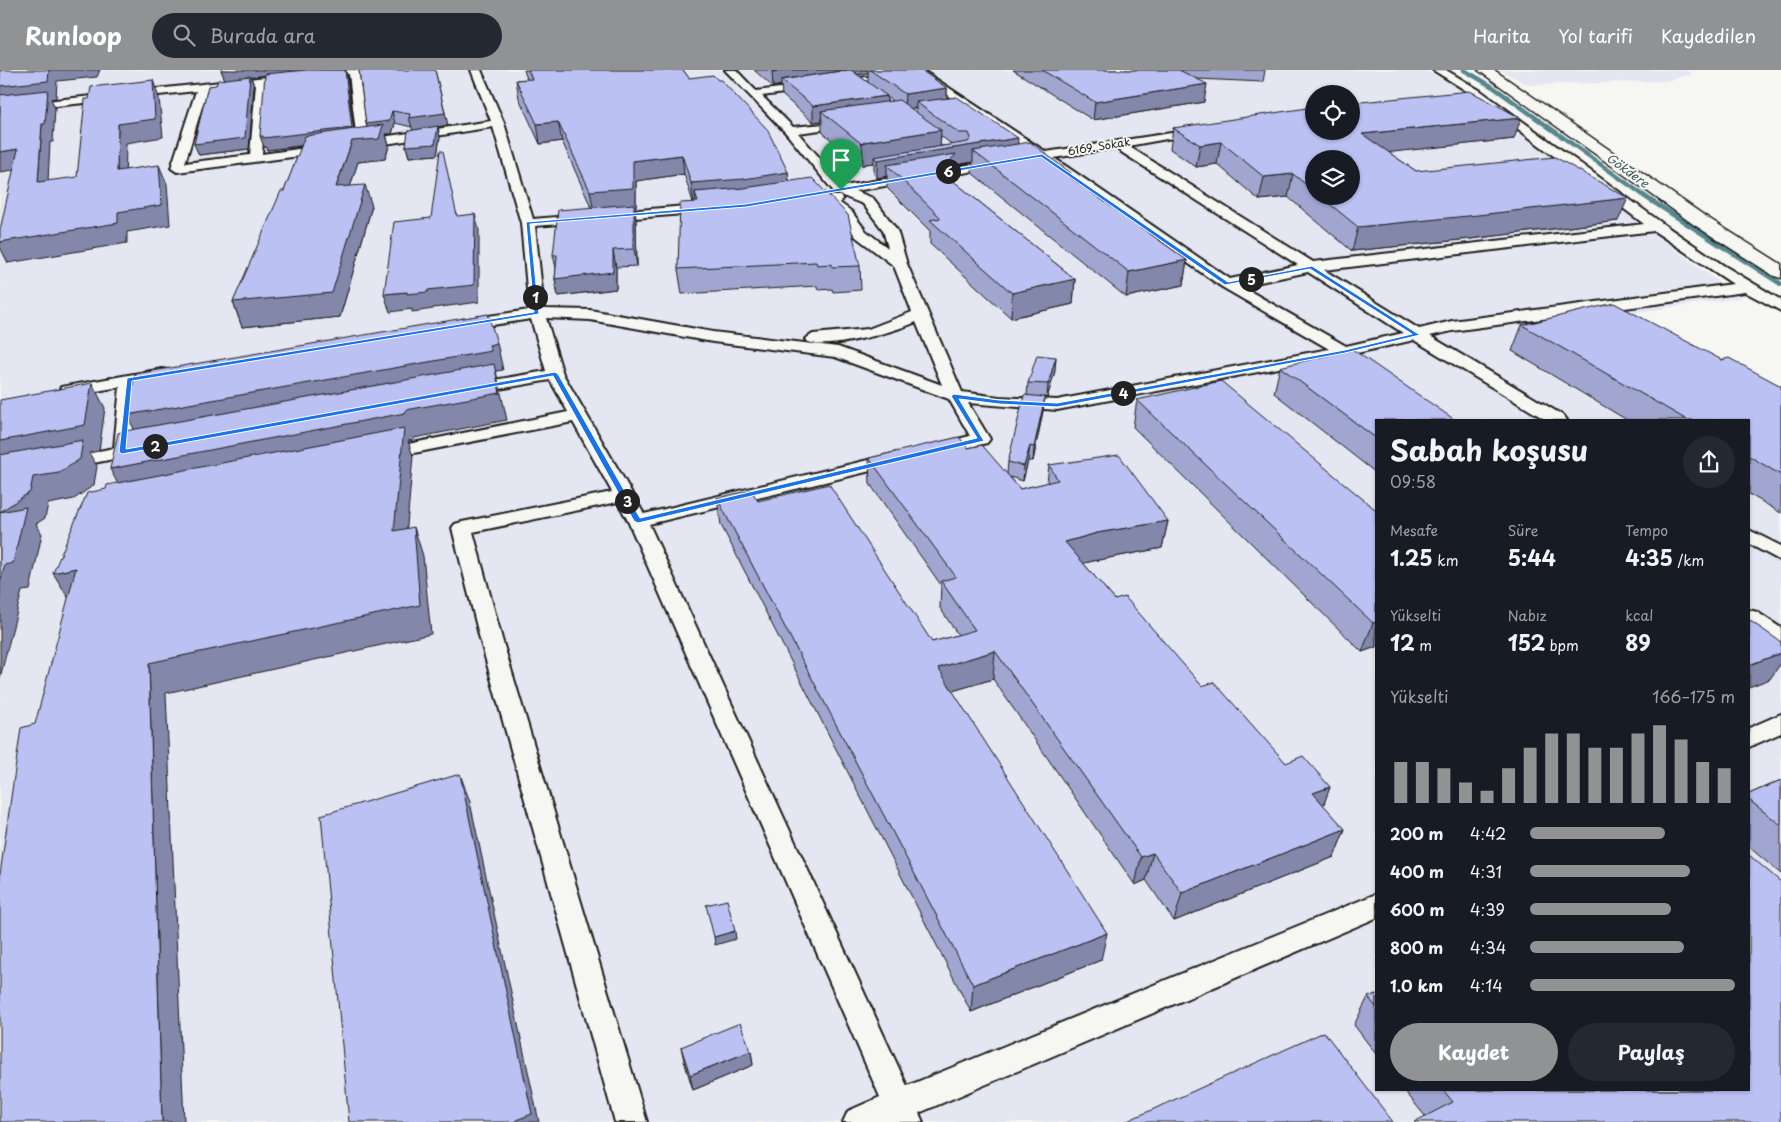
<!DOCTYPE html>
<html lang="tr">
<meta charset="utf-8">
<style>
:root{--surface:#171b24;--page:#242831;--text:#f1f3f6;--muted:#9ea1a6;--accent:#919294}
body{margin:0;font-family:"Playpen Sans",sans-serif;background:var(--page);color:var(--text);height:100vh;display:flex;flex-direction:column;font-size:19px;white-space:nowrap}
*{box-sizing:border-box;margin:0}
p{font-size:16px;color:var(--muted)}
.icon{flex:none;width:28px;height:28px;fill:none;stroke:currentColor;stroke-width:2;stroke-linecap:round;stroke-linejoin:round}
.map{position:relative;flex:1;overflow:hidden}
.drawer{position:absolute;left:1375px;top:349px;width:375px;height:672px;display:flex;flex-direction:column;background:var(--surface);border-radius:0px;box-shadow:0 1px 4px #0004}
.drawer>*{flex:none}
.controls{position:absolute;left:1305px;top:15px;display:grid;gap:10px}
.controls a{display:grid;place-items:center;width:55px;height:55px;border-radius:50%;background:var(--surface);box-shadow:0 1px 4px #0004;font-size:25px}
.pin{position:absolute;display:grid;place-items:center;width:42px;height:42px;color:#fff;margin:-51px -21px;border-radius:50% 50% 50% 0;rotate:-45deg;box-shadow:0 0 5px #0007}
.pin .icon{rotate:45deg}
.km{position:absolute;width:25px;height:25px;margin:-12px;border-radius:50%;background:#222;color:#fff;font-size:14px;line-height:25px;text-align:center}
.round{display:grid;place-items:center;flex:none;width:52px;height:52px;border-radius:26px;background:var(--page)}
.headline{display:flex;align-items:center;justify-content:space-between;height:85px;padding:0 15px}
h1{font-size:28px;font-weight:700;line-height:38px}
.stats{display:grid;grid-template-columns:repeat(3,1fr);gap:8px;height:85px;padding:5px 15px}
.stats div{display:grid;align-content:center}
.stats b{font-size:21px;font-weight:700}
.stats small{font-size:14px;font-weight:400}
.stats p{font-size:14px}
.chart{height:140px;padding:10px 15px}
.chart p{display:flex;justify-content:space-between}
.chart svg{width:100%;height:90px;margin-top:5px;stroke:var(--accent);stroke-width:6}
.action{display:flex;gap:10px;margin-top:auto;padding:10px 15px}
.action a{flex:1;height:58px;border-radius:30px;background:var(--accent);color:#fff;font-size:20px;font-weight:700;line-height:58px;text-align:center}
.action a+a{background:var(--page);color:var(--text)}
ul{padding:0 15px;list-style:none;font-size:16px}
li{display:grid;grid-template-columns:80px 60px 1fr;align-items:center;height:38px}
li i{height:12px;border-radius:6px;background:var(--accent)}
header{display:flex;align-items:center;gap:30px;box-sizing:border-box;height:70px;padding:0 25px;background:var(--accent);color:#fff}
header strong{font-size:24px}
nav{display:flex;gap:28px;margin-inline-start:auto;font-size:18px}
.search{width:350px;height:45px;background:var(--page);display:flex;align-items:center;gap:12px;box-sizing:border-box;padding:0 18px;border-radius:28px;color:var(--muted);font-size:19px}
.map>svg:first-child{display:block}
</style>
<header>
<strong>Runloop</strong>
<div class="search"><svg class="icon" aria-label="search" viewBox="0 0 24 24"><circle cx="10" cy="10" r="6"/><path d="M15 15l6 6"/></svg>Burada ara</div>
<nav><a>Harita</a><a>Yol tarifi</a><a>Kaydedilen</a></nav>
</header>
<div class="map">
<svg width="1781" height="1052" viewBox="0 0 1781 1052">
<rect width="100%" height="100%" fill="#f6f6f2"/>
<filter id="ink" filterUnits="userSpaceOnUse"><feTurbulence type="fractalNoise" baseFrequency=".02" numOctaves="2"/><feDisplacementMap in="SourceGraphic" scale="10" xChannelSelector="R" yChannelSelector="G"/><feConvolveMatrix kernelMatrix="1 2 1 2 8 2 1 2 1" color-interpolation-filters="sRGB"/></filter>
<g filter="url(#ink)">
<path fill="#e4e6f2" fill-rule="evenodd" d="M0,0H1424L1459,17L1740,228L1630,243L1781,320V1052H0ZM1314,24H1351V61H1314ZM1314,89H1351V126H1314ZM1376,350H1749V1020H1376Z
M1500,0H1685L1692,4L1666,11L1529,15Z"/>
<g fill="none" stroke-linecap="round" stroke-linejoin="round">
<path stroke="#57878d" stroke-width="4.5" d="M1464,0L1493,17L1646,127"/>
<path stroke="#57878d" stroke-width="5" d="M1644,126L1781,214"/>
<defs>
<path id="street" d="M330,0H364L359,3L368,69L491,51L471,0H481L504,53L533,149L709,134L716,138L709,142L535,156L544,239L590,240L713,262L838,277L942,315L916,252C900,260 816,285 805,269L813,264L868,259L912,242L894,196L856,167L841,147L826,134L831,126H841L842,129L840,133L851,141L866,161L888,178L883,160L863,134L835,123L786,63L725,0H736L756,21L899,3L900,5L895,8L762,26L793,57L854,51L856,53L850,56L798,63L844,116L1033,84L910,0H922L1046,82L1204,58L1206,60L1200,63L1128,76L1313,192L1644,154L1473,25L1433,0H1446L1481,21L1666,156L1723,195L1781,230V241L1745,222L1452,261L1430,266L1564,346L1567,350H1546L1414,270L1357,283L1355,287L1349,289L1342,286L1057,340L968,333L990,369L987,373L936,385L930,384L927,380L930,376L970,366L949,329L835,287L713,272L590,250L546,248L563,304L644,444L897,383L904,385L906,389L904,393L649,454L907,1016L1376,824V848L919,1043L923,1052H843L848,1041L880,1027L628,451L618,432L473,462L502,569L647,1052H615L480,569L452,458L455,454L462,452L612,422L573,352L383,389L377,388L374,384L377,380L383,379L568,342L550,310L471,324L465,323L463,319L465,315L471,314L546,301L531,249L461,260L453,255L461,250L529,240L521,153L493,57L360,78L354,74L357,71L349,4L267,13L262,84L327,75L333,79L331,82L177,102L171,98L196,21L0,42V36ZM256,14L250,85L185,93L207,20ZM1115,78L1298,195L1230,209L1054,88ZM1041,90L1222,217L1329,279L1057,330L999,327L962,322L907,194L897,160L873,128L855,121ZM1654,161L1733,214L1452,251L1419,259L1324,200ZM1308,202L1403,263L1346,276L1241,216Z
M162,299L168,300L170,304L168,308L137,313L133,374H147L150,378L147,382L65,399L58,397L56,393L58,389L114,378L120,317L67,326L61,325L59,321L61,317Z
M1749,460L1781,476V491L1749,474Z
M1749,540L1757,542L1781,558V576L1773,573L1749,557Z
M1781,644V663L1749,677V658Z"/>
<path id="secondary" d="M1478,0H1494L1705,146L1781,194V208L1774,206L1693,154Z"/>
</defs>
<use href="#street" stroke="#1c1c1c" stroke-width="4"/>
<use href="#secondary" stroke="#1c1c1c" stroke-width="3"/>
<use href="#street" fill="#f6f6f2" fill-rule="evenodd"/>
<use href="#secondary" fill="#f6f6f2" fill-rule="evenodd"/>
</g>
<path fill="#a1a6d1" stroke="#1c1c1c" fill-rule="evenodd" d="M221,0L347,6L354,59L367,58L359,0L448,55L438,57L440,67L437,85L409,87L406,76L413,60L412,57L395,53L392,64H386L389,76L385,89L358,92L350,116L372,136L340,247L242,257L233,232L284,121L302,76L267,80L266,77H264L265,5L251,7L254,16L249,79L199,85L216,15L225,9Z
M524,0H683L689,8L788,102L789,111L860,196L861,220L833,222L832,219L818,220L817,216L682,224L678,199L693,132L684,104L636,111V138L635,139L636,150L637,196L616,197V219L558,226L555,209L556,198L553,185L591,137L562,71L540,74L519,28L516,10L527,9Z
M754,0H921L947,18V29L1018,74L1071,107L1187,190L1183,215L1126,227L972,103L973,92L955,95V106L952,110L1075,209L1073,234L1011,248L930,174V161L887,118V106L877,108L874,104V93L865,94L863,96L822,62V51L813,52L782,25L781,15L773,17ZM868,3V12L857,5ZM887,27L892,31L887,32ZM916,38V43L911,39ZM941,66L952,75L940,76Z
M1013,0H1265L1263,12L1197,9L1204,32L1093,50Z
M1173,58L1514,69L1388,82L1416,101L1618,151L1470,169L1352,181L1288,127L1259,130L1217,94L1196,97L1170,79ZM1314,89L1351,126H1314Z
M1522,255L1722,290L1781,316V443L1749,424V350H1627L1512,281Z
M1280,297L1376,350V403L1274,323Z
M1055,301L1047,328L1044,327L1043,341L1033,391H1028L1023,411L1010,407L1020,419L1047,413L1049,395L1168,451L1162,478L1093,491L1083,493L1115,530L1202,616L1286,693L1330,717L1323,735L1345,759L1334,787L1174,851L1146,810L1135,815L993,609L952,621L1101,890L971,942L721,455L717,428L758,431L932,572L958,565L940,538L941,515L870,414L869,388L968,378L1007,404L1008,392L1027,325L1028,313Z
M1137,330L1376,440V577L1362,582L1133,357Z
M1781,710V804L1749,777V724Z
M1376,924V984L1354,955L1368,927Z
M681,977L751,981L753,995L693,1020L684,991Z
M1404,1020H1749L1781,1052L1425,1046Z"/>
<path fill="#8387aa" stroke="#1c1c1c" d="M49,0H100L97,7L57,11L56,28L51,29L55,38L53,72H50L47,132L38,112L42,54L0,34V16Z
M221,0H313L251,7L254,16L249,79L199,85L194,74L225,10Z
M345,0H346L347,6L355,69L267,80L266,77H264L260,66Z
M435,0L448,55L438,57L440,67L437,85L409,87L406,76L413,61L409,48Z
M783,0H848L781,10V15L773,17L772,2Z
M856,0H868V3L856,5Z
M153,10L159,28L163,67L126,73L125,120L117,101L118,54Z
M1207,14L1204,32L1093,50L1095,32Z
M947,18V34L916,32V38L904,40L905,24Z
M887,26V42L821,41L822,51L813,52V36Z
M392,41L395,53L392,64H386L389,76L385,89L358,92L343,139L336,117L352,71L370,67L366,54Z
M1521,48L1514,69L1356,86L1362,64Z
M558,52L562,71L540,74L537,54Z
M941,60L940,80L1018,68L1017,85L973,81V92L955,95V106L941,124L887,95V106L877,108V90L874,87V93L865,94L863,96L862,74L864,72Z
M1221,72L1217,94L1196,97L1200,75Z
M18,79L27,98L0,102V82Z
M682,85L684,104L636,111V138L635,139L636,150L637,196L634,179L594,142L590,121L633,91Z
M159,95L167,114L170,155L127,162V173L8,193L0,177V172L118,142Z
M788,102L790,122H695L696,133L694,134L691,113Z
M1293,104L1288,127L1259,130L1264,107Z
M365,115L372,136L340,247L242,257L233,232Z
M1628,128L1618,151L1470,169L1352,181L1358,157Z
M475,144L479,160V232L433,238V239L412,242V239L390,242L384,224L428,220Z
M613,180L616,197V219L558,226L555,209Z
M1187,190L1183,215L1126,227L1129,202Z
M1075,209L1073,234L1011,248L1012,223Z
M497,273L503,300L496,301L507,350L414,368V370L408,371L413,386L404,490L125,427L110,399L406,340L141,373L127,345Z
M1056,287L1055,301L1047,328L1048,314Z
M92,313L105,338L99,381L89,383L97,396L94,415L74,429L48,434L45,448L36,454L42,464L30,520L22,521L0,608V371Z
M1045,327L1043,341L1033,391L1034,377Z
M1030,376L1028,391L1023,411L1024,396Z
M1168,451L1162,478L1093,491L1062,499L1065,472L1097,463Z
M414,457L423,486L431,564L166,623L184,1052H162L149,593Z
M76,498L71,532L53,503Z
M1376,552V577L1362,582L1373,553Z
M995,581L993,609L936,626L938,598Z
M1781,583V593L1770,609L1749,617V595Z
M460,704L470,732L539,1052H516Z
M1330,717L1320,745L1313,723Z
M1345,759L1334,787L1174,851L1182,823Z
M1153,783L1146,810L1135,815L1141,787Z
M735,861L736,869L715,875L714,867Z
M1107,863L1101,890L971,942L973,915Z
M751,981L753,995L693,1020L690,1005Z"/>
<path fill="#bbc1f3" stroke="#1c1c1c" d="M0,0H49L48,11L0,16Z
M306,0H345L352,58L263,68V66H260L265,4Z
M359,0H435L445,43L409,48L410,44L392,41L389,51L366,54Z
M528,0H683L689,8L713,5L718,10H721L767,59L788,102L744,109L691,113L682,85L633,91V118L590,121L558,52L537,54L516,10L532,9Z
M770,0H783L772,2Z
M848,0H851L887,26L813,36L781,10Z
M870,0H921L947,18L905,24Z
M1042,0H1179L1207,14L1095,32Z
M250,6L245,68L194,74L208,16L216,15L218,10Z
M153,10L155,49L118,54L117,101L159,95L162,135L118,142V153L0,172V160L18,79L0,82V25L48,20L45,54H42L38,112L77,107L85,29H89L91,17Z
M1470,21L1521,48L1362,64L1416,101L1555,87L1628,128L1478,145L1358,157L1320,126H1351V89H1314V121L1293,104L1264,107L1221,72L1200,75L1173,58L1314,37V61H1351V33Z
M957,27L1018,68L877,90L874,87L968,72L971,68L969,63H959L916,32Z
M899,30L941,60L864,72L862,74L821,41Z
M383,55L379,69L352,71L336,117L365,115L332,223L233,232L281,121H284L305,66Z
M438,56L435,74L406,76L408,61Z
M1030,72L1071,103L1066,104L1187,190L1129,202L973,81Z
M440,81H443L457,146L475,144L474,215L428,220V222L407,224V222L384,224L394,152L431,148Z
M956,84L941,101L1075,209L1012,223L930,150L941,148L887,95Z
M812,108L848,145L860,196L832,197V194L817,195L816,192L678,199L680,133L698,132L695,122L744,118Z
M634,134V179L613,180V202L555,209L557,185H553L558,140Z
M1614,233L1722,290L1729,288L1781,316V405L1749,386V350H1687L1522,255Z
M488,244L497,273L489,275L491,281L127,345L135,304Z
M1352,279L1455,350H1376V368L1280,297Z
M1037,285L1056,287L1048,314L1028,313Z
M494,294L500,323L406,340L405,343L110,399L118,363L125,361Z
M1221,311L1376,440V552L1373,553L1137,330Z
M92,313L85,355L0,371V330Z
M1024,325L1045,327L1034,377L1030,376L1024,396L1008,392Z
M404,358L394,461L414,457L420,535L149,593L162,1052H0V804L21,658L35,654L76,498L53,503L87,423L106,419L107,415Z
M959,367L968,378L982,375L1020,419L1058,410L1049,395L1119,385L1168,451L1097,463L1065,472L1115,530L1125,527L1202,616L1214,612L1286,693L1303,686L1330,717L1313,723L1345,759L1182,823L1153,783L1141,787L995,581L938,598L1107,863L973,915L717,428L751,420L758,431L829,414L932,572L975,560L941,511L956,507L869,388Z
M83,370L80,389L59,403L33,407L30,422L0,442V385Z
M26,437L13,493L5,495L0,512V442Z
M1749,550L1781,572V583L1749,595Z
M460,704L532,1044L516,1050V1052H349L321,745Z
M1781,710V755L1749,730V724Z
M1749,785L1781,812V1052H1414L1453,1032L1443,1020H1749Z
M727,830L735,861L714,867L706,835Z
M1376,924V937L1368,927Z
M740,953L751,981L690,1005L681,977Z
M1324,962L1393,1052H1125Z"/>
</g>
<path fill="#1a73e8" stroke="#fff" fill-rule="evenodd" d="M1042,84L1228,212L1312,196L1420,265L1345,283L1057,337L999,334L959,329L984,371L638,453L634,451L553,306L122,384L119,382L127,308L534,242L526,152L746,134ZM1041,87L1225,215L1310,199L1412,264L1345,280L1057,333L999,330L954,324L951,326L977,368L640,448L558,304L555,302L126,379L132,311L539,244L530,154L746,137Z"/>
<g text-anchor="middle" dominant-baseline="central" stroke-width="4" stroke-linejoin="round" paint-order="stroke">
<g font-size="11" fill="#1c1c1c" stroke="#f6f6f2">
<text transform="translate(1099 76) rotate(-9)">6169. Sokak</text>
</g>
<g font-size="12" font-style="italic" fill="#3e5a5e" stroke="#f6f6f2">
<text transform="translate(1628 100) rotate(36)">Gökdere</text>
</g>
</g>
</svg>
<div class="controls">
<a><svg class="icon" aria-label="locate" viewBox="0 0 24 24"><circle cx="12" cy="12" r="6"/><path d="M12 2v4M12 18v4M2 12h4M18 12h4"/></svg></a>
<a><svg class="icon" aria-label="layers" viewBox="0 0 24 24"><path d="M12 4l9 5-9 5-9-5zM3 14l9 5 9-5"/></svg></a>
</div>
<div class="pin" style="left:841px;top:120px;background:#1e9e55"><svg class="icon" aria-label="arrive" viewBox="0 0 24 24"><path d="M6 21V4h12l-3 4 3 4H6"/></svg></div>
<b class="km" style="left:535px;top:227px">1</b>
<b class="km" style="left:155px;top:376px">2</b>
<b class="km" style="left:627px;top:431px">3</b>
<b class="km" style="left:1123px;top:323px">4</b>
<b class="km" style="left:1251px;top:209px">5</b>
<b class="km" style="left:948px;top:101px">6</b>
<section class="drawer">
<div class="headline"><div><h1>Sabah koşusu</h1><p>09:58</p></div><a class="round"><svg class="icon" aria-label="share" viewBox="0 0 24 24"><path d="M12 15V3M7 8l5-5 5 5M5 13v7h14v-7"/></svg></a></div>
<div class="stats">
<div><p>Mesafe</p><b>1.25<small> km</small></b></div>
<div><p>Süre</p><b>5:44</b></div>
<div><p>Tempo</p><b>4:35<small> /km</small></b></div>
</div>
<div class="stats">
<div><p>Yükselti</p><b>12<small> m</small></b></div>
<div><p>Nabız</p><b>152<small> bpm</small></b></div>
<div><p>kcal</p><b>89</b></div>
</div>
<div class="chart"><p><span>Yükselti</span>166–175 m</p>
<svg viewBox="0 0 160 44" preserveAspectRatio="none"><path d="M5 44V24M15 44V24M25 44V27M35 44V34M45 44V38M55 44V27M65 44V17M75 44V10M85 44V10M95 44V17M105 44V17M115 44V10M125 44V6M135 44V13M145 44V24M155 44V27"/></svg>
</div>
<ul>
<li><b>200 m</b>4:42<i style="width:66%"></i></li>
<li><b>400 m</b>4:31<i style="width:78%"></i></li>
<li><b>600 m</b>4:39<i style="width:69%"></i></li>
<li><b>800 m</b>4:34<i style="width:75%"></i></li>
<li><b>1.0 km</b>4:14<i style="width:100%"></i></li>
</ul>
<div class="action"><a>Kaydet</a><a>Paylaş</a></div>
</section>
</div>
